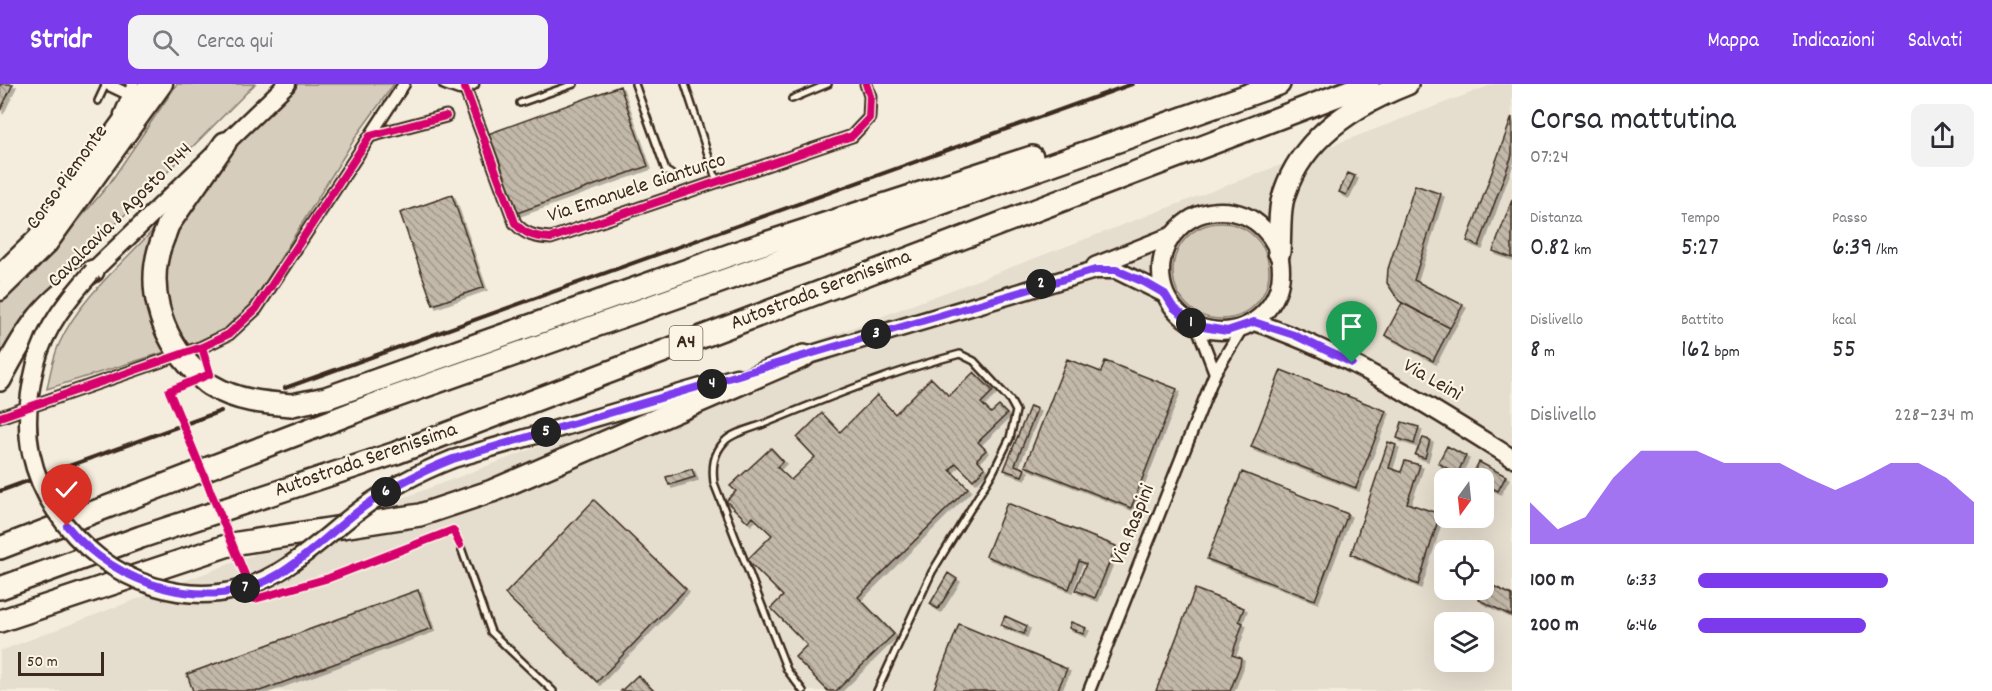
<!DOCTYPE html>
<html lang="it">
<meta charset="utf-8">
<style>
:root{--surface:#fff;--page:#f2f2f3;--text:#2b2b33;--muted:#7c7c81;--accent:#7c3aed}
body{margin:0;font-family:Dekko,sans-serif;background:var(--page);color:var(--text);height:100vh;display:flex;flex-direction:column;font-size:22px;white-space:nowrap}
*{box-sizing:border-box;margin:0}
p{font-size:20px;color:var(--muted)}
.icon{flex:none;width:33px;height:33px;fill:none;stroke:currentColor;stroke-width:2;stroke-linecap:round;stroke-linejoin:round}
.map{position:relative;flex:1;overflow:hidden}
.side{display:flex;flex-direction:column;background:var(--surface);width:480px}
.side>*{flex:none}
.needle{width:39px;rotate:195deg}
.tools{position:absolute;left:1434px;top:384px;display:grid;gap:12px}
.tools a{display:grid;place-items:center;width:60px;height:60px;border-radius:12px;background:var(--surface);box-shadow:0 6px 24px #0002;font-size:30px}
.scale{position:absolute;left:18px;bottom:15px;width:86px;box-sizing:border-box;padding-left:6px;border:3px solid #3b2a1e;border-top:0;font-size:16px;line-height:21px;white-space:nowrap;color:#3b2a1e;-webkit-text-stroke:4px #fcf5e5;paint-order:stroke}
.pin{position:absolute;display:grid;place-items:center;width:51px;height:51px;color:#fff;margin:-62px -26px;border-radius:50% 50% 50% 0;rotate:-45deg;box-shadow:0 0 6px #0007}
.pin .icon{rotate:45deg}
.km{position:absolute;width:30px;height:30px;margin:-15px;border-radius:50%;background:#222;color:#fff;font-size:16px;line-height:30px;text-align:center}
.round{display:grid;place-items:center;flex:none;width:63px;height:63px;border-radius:12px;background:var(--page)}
.summary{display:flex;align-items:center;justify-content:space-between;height:102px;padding:0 18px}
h1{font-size:33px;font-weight:600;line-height:45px}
.stats{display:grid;grid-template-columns:repeat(3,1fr);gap:9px;height:102px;padding:6px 18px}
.stats div{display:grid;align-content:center}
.stats b{font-size:26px;font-weight:600}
.stats small{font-size:16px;font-weight:400}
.stats p{font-size:16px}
.chart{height:168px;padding:12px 18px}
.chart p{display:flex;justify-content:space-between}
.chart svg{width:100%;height:108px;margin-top:6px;fill:var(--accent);opacity:.7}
ul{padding:0 18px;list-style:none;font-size:20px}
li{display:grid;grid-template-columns:96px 72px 1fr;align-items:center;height:45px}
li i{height:15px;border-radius:8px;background:var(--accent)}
header{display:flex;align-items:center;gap:36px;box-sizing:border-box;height:84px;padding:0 30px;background:var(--accent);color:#fff}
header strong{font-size:28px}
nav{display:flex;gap:33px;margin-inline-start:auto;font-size:21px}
.search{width:420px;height:54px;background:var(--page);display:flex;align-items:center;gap:15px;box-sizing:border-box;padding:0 21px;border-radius:12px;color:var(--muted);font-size:22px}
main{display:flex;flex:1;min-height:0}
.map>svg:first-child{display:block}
</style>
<header>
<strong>Stridr</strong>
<div class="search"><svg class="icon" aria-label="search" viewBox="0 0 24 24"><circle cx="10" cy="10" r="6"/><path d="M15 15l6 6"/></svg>Cerca qui</div>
<nav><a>Mappa</a><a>Indicazioni</a><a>Salvati</a></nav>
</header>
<main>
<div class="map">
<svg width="1512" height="607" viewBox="0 0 1512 607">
<defs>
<pattern id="building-back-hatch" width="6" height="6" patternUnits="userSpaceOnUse" patternTransform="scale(1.5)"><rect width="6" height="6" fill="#c3b9aa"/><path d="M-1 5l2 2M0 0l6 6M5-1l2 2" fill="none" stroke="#a0978a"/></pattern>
<filter id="shadow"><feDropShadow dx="3" dy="3" stdDeviation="0" flood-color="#0004"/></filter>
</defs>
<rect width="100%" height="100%" fill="#f4eddd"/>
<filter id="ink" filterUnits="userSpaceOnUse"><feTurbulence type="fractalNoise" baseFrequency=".0167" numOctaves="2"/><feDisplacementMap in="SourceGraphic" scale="12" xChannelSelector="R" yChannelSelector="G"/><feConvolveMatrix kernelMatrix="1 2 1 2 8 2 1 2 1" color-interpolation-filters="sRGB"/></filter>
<g filter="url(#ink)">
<path fill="#e5ddce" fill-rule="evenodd" d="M1494,0H1512V607H0V567ZM1444,394H1484V434H1444ZM1444,466H1484V506H1444ZM1444,538H1484V578H1444Z"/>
<path fill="#d6cdbd" stroke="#887c6e" stroke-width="1.5" d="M177,0H255L38,218L0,277V212L34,190L109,100Z
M289,0H394L357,51L252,220L225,247L184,265C173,240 162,213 165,185C173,121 245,45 289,0Z
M1173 187a48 48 0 1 1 96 0a48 48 0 1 1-96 0Z
M156,143L145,212L165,268L47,305C50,289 53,274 59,260C79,215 123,179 156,143Z"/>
<path fill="url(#building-back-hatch)" stroke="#3b2a1e" stroke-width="1.5" filter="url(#shadow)" d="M0,0H13L0,27Z
M620,2L648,82L517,129L488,50Z
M1512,33V71L1479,162L1467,157Z
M1348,89L1355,92L1346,111L1339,108Z
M1415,101L1441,110L1414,196L1463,221L1450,244L1399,217L1387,199L1388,185Z
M452,111L484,203L433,221L400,129Z
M1512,116V174L1493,167Z
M1402,219L1450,244L1433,277L1385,251Z
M1067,275L1101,288L1105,277L1177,305L1131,424L1025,382Z
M1281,286L1386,327L1356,404L1251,363Z
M974,288L993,307L981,319L991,329L999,322L1007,330L978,358L986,366L977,375L985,384L973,396L956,379L950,386L968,404L858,513L894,550L836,607H828L795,573L807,561L771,524L783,512L747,476L772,451L753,433L748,438L726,417L736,407L730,402L771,364L783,377L777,383L791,396L815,373L797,354L822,329L840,348L877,311L895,330L931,294L949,312Z
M1030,322L1037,325L1015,381L1025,385L1022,392L1004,386Z
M1402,338L1419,343L1414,360L1397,354Z
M1423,354L1430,356L1425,374L1415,371Z
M1388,358L1396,361L1389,384L1401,388L1405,377L1420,381L1407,419L1440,430L1418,501L1351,470Z
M1447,362L1466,372L1457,390L1438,379Z
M1479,378L1506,392L1498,407L1484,400V394L1471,393Z
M692,385L695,393L669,401L666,393Z
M1242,388L1348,430L1315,516L1207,475Z
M594,416L686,505L597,598L505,510Z
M1007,419L1116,462L1095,514L1075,506L1086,480L1079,477L1069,505L986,472Z
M948,489L957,495L938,525L930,520Z
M1487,499L1512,511V532L1479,516Z
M1195,505L1244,524L1239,537L1243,539L1232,571L1241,574L1240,581L1230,607H1156Z
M418,506L432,544L260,607H193L187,590Z
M1005,532L1027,542L1024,550L1001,541Z
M1071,538L1086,544L1083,550L1069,544Z
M959,540L1067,585L1057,607H933Z
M638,591L654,607H621Z"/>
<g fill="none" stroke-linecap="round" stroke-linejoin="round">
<defs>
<path id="service" d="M635,0L666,87L671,90
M685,0L717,98
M792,15L828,0
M98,17L106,0
M520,19L574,0
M460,461L491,548L553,607
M803,607L787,586L714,399C712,383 713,370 725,357C734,348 754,344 766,339C829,313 894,287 960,270L974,277L1010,316L1016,327L1010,354L993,388L932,488L877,607"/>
<path id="minor" d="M107,0L128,10
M445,0L459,5L473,0
M465,4L515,139C525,151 536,153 551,154L852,52L869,34L870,12L866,0
M120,30L133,0
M370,52L404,0
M1197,242L1215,289
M0,333L202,263L229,250L256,225L370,52L446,32
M1089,607L1215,289L1242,244"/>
<path id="secondary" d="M1161 187a60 60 0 1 1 120 0a60 60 0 1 1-120 0Z
M1095,182L1173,151
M93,187L287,0
M0,189L36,154L148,0
M0,208L48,161L164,0
M1254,238C1348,269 1429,322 1512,374
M792,276L1095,186H1116L1165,210
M453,375L736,293"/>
<path id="motorway" d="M164,152L168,141L225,59
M1279,168C1280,152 1279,134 1282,118C1297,57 1351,22 1407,0
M0,296C26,246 44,217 93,187
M292,321L326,314L744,166L1032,73
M0,464L386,316L1279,0
M0,504L141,453L396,369L1368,0
M0,537L232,460L420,431L492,407L804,272"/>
</defs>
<use href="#service" stroke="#3b2a1e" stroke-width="10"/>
<use href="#minor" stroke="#3b2a1e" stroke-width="15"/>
<use href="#secondary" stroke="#3b2a1e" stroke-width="21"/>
<use href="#motorway" stroke="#3b2a1e" stroke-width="26"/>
<use href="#service" stroke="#fcf5e5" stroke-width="5"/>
<use href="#minor" stroke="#fcf5e5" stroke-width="10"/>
<use href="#secondary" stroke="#fcf5e5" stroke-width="16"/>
<use href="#motorway" stroke="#fcf5e5" stroke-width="21"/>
<path stroke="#3b2a1e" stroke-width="4" d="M285,304L1132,0
M0,407L221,327"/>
<defs>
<path id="secondary-bridge" d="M93,187C69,214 45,243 36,279C29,307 25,340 31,369C48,451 133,519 219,509C280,501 315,459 361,425C390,403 420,388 453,375"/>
<path id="motorway-bridge" d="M164,152C144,198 159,252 195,287C200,292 205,299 212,302C237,317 264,319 292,321"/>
</defs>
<use href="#secondary-bridge" stroke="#3b2a1e" stroke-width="21" stroke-linecap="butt"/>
<use href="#motorway-bridge" stroke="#3b2a1e" stroke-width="26" stroke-linecap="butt"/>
<use href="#secondary-bridge" stroke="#fcf5e5" stroke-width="16"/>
<use href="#motorway-bridge" stroke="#fcf5e5" stroke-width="21"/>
<defs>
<path id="cycleway" d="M465,4L515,139C525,151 536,153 551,154L852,52L869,34L870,12L866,0
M202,263L210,290L169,307L255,515L329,494L453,446L460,461
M0,333L202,263L229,250L256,225L370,52L446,32"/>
</defs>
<use href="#cycleway" stroke="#fcf5e5" stroke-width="11"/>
<use href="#cycleway" stroke="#d6006c" stroke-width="8"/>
</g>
</g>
<g fill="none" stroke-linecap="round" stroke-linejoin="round" filter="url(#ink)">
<defs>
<path id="route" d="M67,442C116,502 209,532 279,490C309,472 334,445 361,425C390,403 420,388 453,375L1095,186H1116L1144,198L1165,210L1173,223L1197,242L1227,247L1254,238L1294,251L1352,279"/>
</defs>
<use href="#route" stroke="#fff" stroke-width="12"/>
<use href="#route" stroke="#7c3aed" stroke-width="8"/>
</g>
<g text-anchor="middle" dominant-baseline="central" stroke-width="4.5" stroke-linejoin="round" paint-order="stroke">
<rect fill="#fcf5e5" stroke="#75675a" stroke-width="1.5" x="669.5" y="242" width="33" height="34" rx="4.5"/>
<g font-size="20" font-weight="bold" fill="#3b2a1e">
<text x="686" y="259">A4</text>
</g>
<g font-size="21" fill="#3b2a1e" stroke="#fcf5e5">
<text transform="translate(68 94) rotate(-54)">Corso Piemonte</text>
<text transform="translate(637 105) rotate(-18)">Via Emanuele Gianturco</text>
<text transform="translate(121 132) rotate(-45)">Cavalcavia 8 Agosto 1944</text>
<text transform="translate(821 207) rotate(-21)">Autostrada Serenissima</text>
<text transform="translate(1432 297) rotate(30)">Via Leinì</text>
<text transform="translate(366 377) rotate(-19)">Autostrada Serenissima</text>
<text transform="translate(1134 441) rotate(-68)">Via Raspini</text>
</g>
</g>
</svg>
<div class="tools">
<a><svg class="needle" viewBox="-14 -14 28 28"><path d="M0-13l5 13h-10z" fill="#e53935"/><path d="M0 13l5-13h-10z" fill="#7c7c81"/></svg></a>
<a><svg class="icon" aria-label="locate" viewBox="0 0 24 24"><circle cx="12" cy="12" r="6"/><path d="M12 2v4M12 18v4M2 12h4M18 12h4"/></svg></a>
<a><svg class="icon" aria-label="layers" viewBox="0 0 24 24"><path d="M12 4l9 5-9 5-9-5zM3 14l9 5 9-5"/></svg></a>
</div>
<div class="scale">50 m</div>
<div class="pin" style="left:1352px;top:279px;background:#1e9e55"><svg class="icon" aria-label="arrive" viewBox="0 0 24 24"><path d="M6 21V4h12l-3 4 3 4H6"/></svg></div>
<div class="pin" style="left:67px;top:442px;background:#d93025"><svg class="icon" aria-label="check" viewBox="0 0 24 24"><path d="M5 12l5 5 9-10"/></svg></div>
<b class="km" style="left:1191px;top:239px">1</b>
<b class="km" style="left:1041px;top:200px">2</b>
<b class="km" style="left:876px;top:250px">3</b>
<b class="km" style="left:712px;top:300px">4</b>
<b class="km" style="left:546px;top:348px">5</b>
<b class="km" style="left:386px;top:408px">6</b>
<b class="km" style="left:245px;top:504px">7</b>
</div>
<section class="side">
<div class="summary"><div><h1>Corsa mattutina</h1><p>07:24</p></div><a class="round"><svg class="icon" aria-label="share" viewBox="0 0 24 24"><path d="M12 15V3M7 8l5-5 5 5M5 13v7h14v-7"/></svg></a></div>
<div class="stats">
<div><p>Distanza</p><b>0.82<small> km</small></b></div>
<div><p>Tempo</p><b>5:27</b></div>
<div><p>Passo</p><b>6:39<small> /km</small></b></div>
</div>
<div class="stats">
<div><p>Dislivello</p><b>8<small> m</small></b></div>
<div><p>Battito</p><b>162<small> bpm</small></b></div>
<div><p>kcal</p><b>55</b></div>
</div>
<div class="chart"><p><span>Dislivello</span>228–234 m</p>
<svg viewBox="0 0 160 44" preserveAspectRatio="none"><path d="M0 44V27L10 38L20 33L30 17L40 6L50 6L60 6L70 11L80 11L90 11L100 17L110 22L120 17L130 11L140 11L150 17L160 27V44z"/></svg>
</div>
<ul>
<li><b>100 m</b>6:33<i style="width:69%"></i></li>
<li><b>200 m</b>6:46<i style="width:61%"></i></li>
</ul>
</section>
</main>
